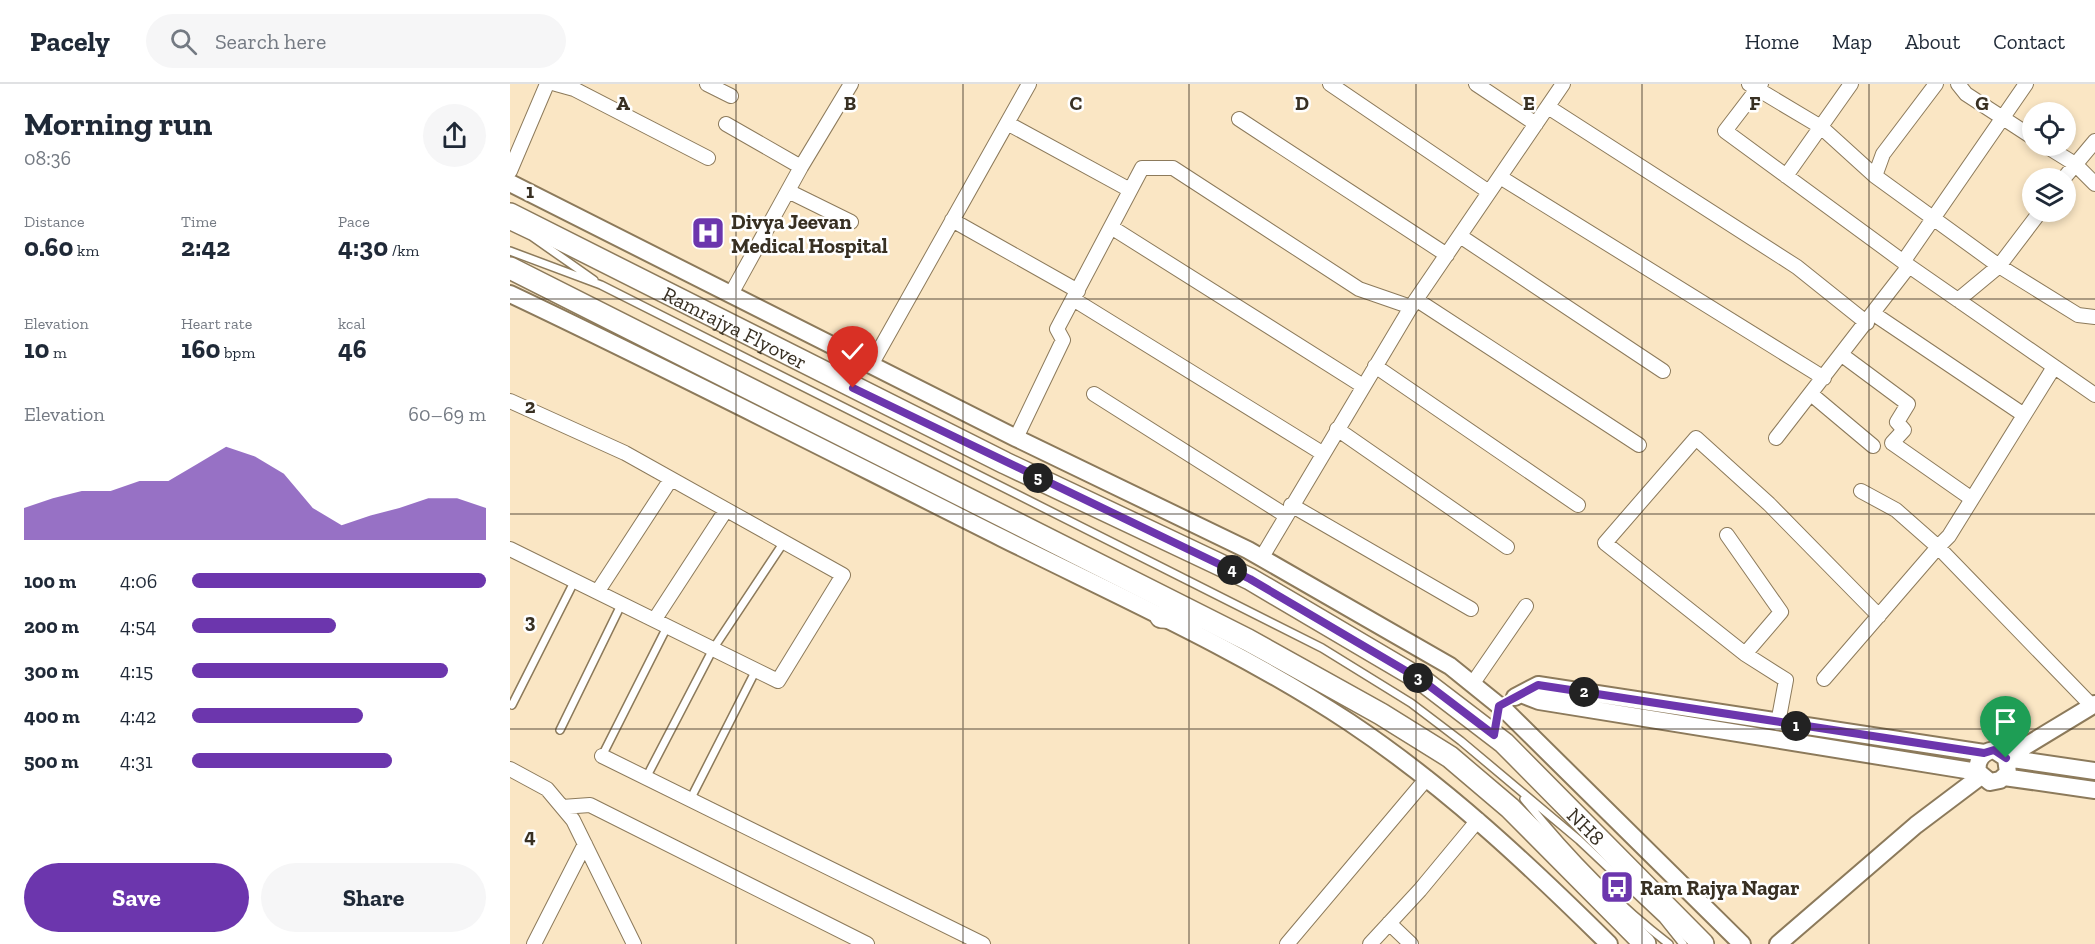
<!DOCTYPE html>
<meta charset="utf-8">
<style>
:root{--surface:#fff;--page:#f6f6f7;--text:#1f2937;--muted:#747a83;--line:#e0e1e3;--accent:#6c36ad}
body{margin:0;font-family:"Zilla Slab",serif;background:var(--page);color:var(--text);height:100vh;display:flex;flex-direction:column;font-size:22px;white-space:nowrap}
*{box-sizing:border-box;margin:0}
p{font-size:20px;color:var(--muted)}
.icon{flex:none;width:33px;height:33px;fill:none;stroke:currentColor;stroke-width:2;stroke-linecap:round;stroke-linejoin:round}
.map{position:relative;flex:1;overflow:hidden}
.side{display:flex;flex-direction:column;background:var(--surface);width:510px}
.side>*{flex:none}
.fabs{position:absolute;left:1512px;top:18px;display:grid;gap:12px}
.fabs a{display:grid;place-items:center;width:54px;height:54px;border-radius:50%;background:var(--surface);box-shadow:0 3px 9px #0003;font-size:30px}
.pin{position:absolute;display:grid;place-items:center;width:51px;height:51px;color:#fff;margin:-62px -26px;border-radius:50% 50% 50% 0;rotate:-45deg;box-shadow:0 0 6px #0007}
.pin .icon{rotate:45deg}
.km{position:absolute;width:30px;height:30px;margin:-15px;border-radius:50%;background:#222;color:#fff;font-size:16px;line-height:30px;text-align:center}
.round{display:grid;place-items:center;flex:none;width:63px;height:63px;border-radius:32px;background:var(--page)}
.overview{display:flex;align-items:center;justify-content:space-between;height:102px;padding:0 24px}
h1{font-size:33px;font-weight:700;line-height:45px}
.figures{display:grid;grid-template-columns:repeat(3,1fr);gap:9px;height:102px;padding:6px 24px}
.figures div{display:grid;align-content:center}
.figures b{font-size:26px;font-weight:700}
.figures small{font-size:16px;font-weight:400}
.figures p{font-size:16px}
.chart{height:168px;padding:12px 24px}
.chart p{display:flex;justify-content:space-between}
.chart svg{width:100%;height:108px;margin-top:6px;fill:var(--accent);opacity:.7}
.cta{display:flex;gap:12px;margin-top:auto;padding:12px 24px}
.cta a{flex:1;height:69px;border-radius:36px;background:var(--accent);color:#fff;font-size:24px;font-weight:700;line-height:69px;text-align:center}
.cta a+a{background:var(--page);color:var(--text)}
ul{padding:0 24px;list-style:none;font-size:20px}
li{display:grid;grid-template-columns:96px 72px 1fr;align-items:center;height:45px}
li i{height:15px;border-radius:8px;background:var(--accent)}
header{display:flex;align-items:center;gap:36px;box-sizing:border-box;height:84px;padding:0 30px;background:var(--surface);border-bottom:2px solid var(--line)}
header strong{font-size:28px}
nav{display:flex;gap:33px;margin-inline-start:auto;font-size:21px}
.search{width:420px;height:54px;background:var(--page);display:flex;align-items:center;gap:15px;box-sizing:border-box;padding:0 21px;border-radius:33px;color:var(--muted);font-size:22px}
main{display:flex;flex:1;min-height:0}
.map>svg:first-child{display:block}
</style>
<header>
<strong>Pacely</strong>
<div class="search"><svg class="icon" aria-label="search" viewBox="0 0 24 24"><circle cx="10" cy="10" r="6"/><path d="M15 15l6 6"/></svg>Search here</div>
<nav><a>Home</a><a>Map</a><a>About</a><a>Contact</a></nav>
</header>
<main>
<section class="side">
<div class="overview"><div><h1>Morning run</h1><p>08:36</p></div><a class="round"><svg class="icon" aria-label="share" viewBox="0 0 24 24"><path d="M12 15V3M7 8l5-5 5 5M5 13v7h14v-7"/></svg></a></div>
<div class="figures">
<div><p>Distance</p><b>0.60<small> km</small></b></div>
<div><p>Time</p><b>2:42</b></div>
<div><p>Pace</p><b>4:30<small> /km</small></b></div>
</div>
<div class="figures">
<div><p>Elevation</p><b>10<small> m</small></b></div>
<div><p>Heart rate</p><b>160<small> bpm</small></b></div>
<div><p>kcal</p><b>46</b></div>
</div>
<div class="chart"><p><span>Elevation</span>60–69 m</p>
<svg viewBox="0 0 160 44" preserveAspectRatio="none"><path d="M0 44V31L10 27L20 24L30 24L40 20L50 20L60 13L70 6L80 10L90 17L100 31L110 38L120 34L130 31L140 27L150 27L160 31V44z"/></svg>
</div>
<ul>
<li><b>100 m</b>4:06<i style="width:100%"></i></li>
<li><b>200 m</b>4:54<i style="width:49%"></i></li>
<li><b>300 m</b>4:15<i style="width:87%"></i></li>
<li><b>400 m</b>4:42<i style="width:58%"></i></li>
<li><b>500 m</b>4:31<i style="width:68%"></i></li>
</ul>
<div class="cta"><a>Save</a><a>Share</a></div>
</section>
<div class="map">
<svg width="1585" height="860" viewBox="0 0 1585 860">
<rect width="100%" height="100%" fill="#fae6c4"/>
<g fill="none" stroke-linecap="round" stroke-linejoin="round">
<defs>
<path id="service" d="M0,142L21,152L84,196
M0,167L91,201L812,564L901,619L951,657L1069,756L1153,835L1173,860
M2,621L65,496
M50,646L112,519
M92,672L157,543
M137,692L203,565L274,458
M181,714L246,586
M1014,715C1057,768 1105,819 1159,860"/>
<path id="minor" d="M46,0L64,5L198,74
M197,0L221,12
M820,0L979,108
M966,0L1026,40
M1239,0L1311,43L1365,92L1373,70L1426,0
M1251,0L1215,47L1399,182
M1448,0L1456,10L1522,53
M1038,23L1287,183L1357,239
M729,35L937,171
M497,39L620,106
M216,40L291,83
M1536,62L1565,80L1585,100
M0,87L37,0
M1276,92L1341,0
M1365,92L1489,182L1568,231L1585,233
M990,93L1314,294
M1554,94L1585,57
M278,107L341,138
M442,136L568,207
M601,143L853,302
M950,152L1153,287
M1393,178L1516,0
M221,210L291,83L341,0
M563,215L812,369
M907,216L1129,361
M1448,216L1489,182L1530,128
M1364,230L1514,331
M1332,271L1398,320L1387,338L1394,346L1382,359L1462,415
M361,281L519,0
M865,282L1068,421
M1544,283L1439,452L1428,463L1582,622
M584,310L775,431
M1301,310L1363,362
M0,317L115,369L333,491L268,597L0,465
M827,345L997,463
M506,354L553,256L547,245L632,84H663L849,205L901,223
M1266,354L1399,182L1585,311
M781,421L961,525
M1217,451L1271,528L1235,570
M752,473L901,223L1053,0
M88,507L161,395
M145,535L216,426
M1314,595L1428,463L1386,426L1351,407
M963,599L1016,522
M1268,639L1276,596L1235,570L1095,459L1186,354L1259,420L1369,532
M92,672L473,860
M0,685L37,705L63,736L124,860
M52,723L80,721L357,860
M879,839L901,860
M24,860L75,760
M777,860L917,694
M860,860L910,806L968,736"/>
<path id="tertiary" d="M0,99L506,354L738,466L940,582L997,628L1232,860
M0,210C165,288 328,372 492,454C608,512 730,566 839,638C935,702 1018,780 1099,860
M1011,610L1029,617L1468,688L1480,698L1490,696L1498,689L1496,674L1484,666C1472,668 1466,676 1468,688
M1005,613L1028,601L1474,669
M1496,674L1585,620
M1496,674L1585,687
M1494,693L1585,706
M1268,860L1406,741L1471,692"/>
<g id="primary">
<path id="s1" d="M0,130L495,379L740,495L913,597L994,659L1193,860"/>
<path d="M0,184L738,556L871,630L940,673L1000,724L1135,860"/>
<path d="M651,533L687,535"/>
</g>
</defs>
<use href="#service" stroke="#8c7a5b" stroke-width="10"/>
<use href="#minor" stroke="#8c7a5b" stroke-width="16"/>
<use href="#tertiary" stroke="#8c7a5b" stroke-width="20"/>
<use href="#primary" stroke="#8c7a5b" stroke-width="24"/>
<use href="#service" stroke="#fff" stroke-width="7"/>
<use href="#minor" stroke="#fff" stroke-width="14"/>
<use href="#tertiary" stroke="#fff" stroke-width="16"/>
<use href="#primary" stroke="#fff" stroke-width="21"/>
</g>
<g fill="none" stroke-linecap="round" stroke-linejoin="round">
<defs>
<path id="route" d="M343,304L740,495L913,597L984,651L989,622L1028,601L1474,669L1484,666L1496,674"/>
</defs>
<use href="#route" stroke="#fff" stroke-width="12"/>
<use href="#route" stroke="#6c36ad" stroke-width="8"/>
</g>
<path fill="none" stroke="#383023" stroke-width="1.5" stroke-opacity="0.55" d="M226,0V860M453,0V860M679,0V860M906,0V860M1132,0V860M1359,0V860M0,215H1585M0,430H1585M0,645H1585"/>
<defs>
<symbol id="hospital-square" viewBox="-11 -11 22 22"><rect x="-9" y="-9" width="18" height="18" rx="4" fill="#6c36ad" stroke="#fff"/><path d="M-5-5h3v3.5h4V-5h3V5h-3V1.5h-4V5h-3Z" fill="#fff"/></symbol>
<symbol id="bus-square" viewBox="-11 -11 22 22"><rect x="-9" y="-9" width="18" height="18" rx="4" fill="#6c36ad" stroke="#fff"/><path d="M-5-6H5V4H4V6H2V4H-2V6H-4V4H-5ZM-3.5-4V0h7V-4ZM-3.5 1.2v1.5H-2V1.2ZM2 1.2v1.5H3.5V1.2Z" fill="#fff"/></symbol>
</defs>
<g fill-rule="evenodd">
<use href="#hospital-square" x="179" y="130" width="38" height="38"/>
<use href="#bus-square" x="1088" y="784" width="38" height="38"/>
</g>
<g text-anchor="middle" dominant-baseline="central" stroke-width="5" stroke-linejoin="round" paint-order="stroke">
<g font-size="21" font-weight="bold" fill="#383023" stroke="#fff" text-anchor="start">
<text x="221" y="137">Divya Jeevan<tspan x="221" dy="24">Medical Hospital</tspan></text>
<text x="1130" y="803">Ram Rajya Nagar</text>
</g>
<g font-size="21" fill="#383023" stroke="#fff">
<text stroke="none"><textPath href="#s1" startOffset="252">Ramrajya Flyover</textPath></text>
<text stroke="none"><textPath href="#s1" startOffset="1245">NH8</textPath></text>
</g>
</g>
<g font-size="20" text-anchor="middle" font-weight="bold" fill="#383023" stroke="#fff" stroke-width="5" stroke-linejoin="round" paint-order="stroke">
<text x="113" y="26">A</text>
<text x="340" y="26">B</text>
<text x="566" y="26">C</text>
<text x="792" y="26">D</text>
<text x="1019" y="26">E</text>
<text x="1245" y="26">F</text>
<text x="1472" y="26">G</text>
<text x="20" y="114">1</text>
<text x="20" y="329">2</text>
<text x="20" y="544">3</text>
<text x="20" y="759">4</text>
</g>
</svg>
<div class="fabs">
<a><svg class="icon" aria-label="locate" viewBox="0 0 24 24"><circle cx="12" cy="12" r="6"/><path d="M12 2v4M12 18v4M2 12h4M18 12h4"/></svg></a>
<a><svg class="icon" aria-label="layers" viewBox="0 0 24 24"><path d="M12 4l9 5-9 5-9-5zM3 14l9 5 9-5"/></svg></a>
</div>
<div class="pin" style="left:1496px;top:674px;background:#1e9e55"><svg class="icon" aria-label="arrive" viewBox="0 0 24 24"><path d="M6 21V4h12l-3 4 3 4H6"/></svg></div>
<div class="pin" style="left:343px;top:304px;background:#d93025"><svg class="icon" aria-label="check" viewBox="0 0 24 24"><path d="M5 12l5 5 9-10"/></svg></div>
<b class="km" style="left:1286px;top:642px">1</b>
<b class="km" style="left:1074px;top:608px">2</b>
<b class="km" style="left:908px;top:594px">3</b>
<b class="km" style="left:722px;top:486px">4</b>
<b class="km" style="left:528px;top:394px">5</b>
</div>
</main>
